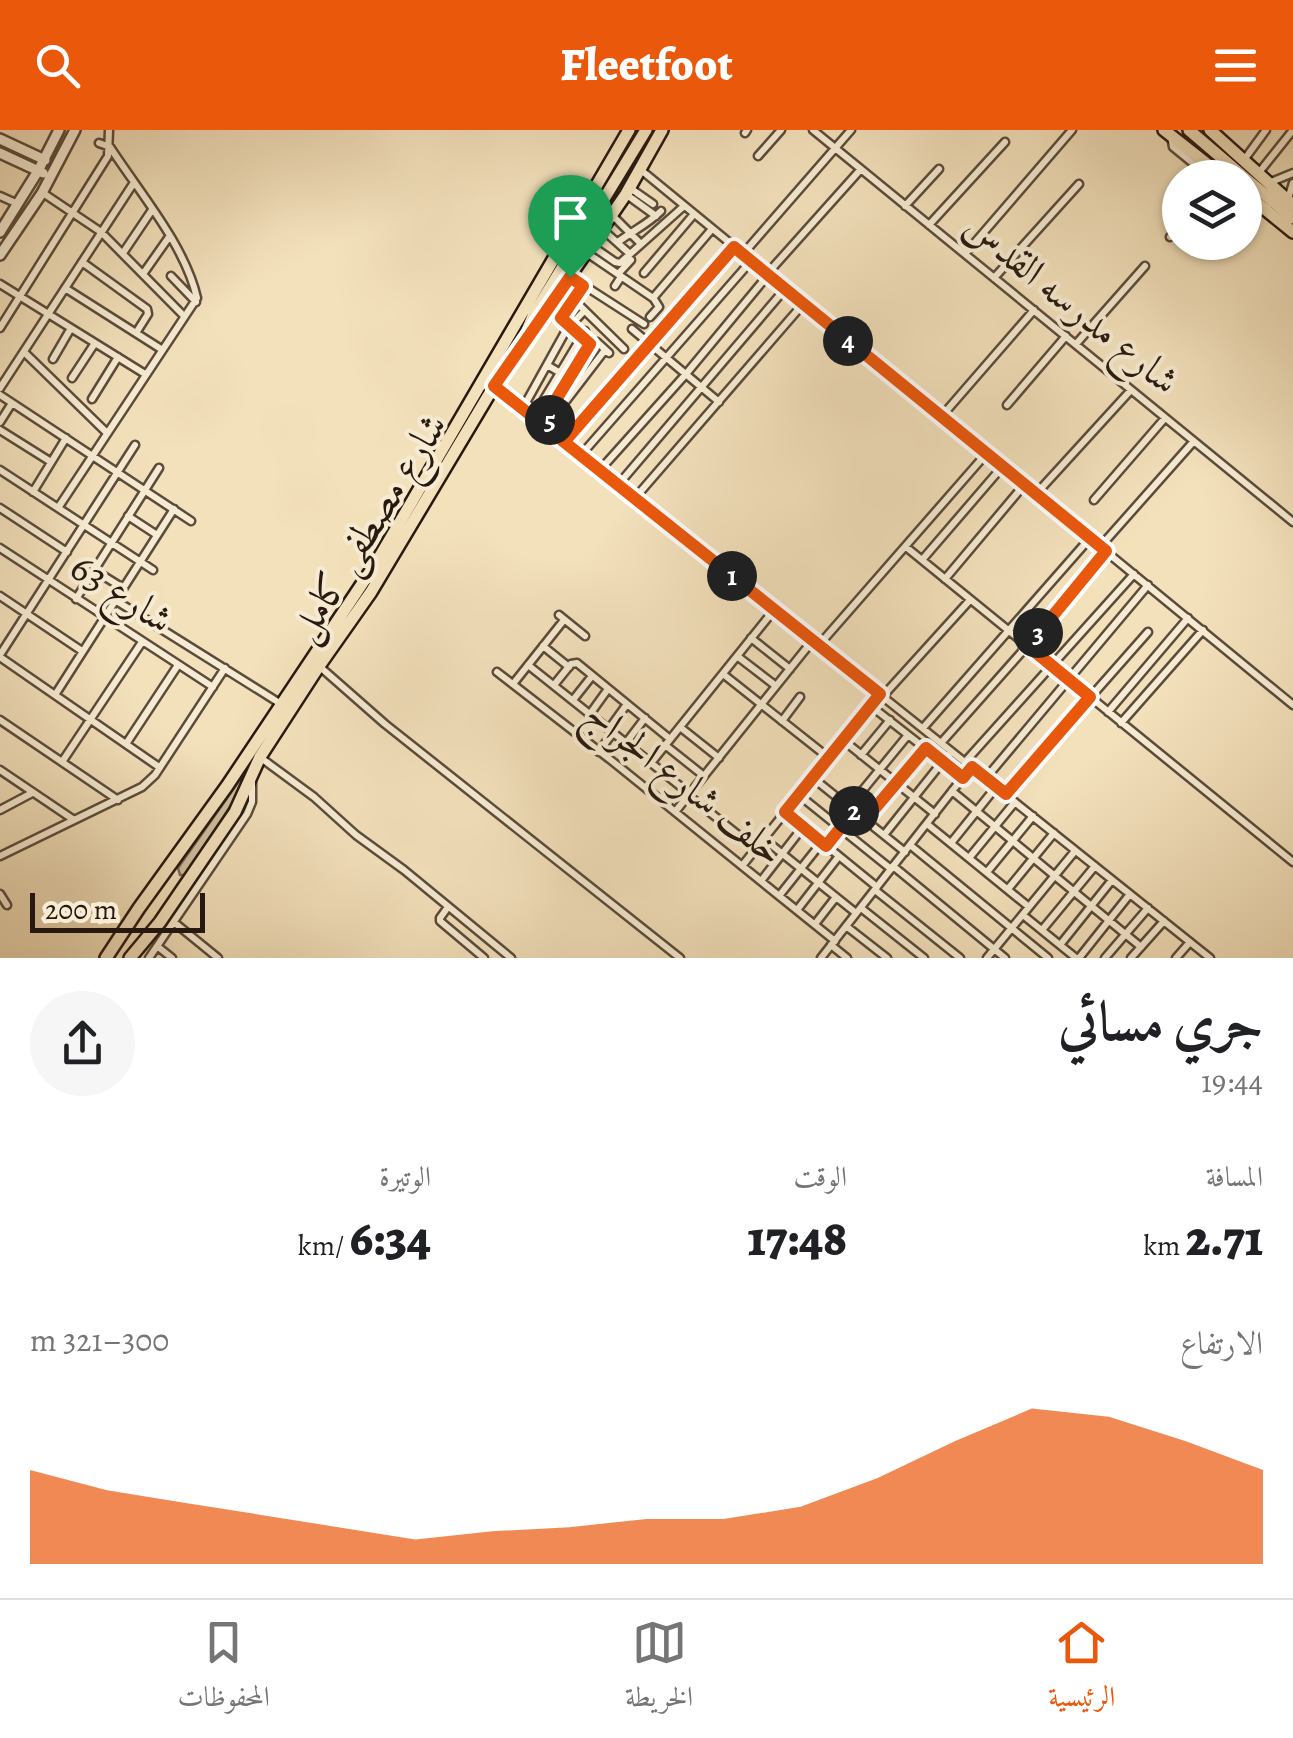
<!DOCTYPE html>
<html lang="ar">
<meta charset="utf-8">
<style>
:root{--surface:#fff;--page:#f6f6f6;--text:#202124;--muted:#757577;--line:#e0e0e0;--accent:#ea580c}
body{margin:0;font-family:Alegreya,Amiri,serif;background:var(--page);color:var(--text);direction:rtl;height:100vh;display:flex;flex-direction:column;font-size:38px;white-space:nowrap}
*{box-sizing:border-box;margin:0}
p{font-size:32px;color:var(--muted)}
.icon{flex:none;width:55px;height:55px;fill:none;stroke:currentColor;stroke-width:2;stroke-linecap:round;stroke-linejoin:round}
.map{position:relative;height:828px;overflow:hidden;direction:ltr}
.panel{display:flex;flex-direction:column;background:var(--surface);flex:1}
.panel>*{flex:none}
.tools{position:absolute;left:1162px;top:30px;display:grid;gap:20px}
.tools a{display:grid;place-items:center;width:100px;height:100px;border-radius:50%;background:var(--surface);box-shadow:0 2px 8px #0004;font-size:50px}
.scale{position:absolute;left:30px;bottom:25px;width:175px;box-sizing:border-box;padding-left:10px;border:5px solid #281910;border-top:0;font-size:28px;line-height:35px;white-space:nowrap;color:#281910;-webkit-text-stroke:8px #f7ecd3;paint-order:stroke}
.pin{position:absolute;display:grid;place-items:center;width:85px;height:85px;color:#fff;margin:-102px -42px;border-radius:50% 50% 50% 0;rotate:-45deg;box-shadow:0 0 10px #0007}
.pin .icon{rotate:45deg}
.km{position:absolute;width:50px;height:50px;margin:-25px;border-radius:50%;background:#222;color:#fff;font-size:28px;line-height:50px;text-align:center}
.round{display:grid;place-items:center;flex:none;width:105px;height:105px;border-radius:52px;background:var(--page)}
.headline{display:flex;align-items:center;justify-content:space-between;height:170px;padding:0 30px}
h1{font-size:55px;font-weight:800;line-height:75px}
.metrics{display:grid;grid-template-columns:repeat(3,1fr);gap:15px;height:170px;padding:10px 30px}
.metrics div{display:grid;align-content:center}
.metrics b{font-size:50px;font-weight:800}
.metrics small{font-size:28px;font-weight:400}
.metrics p{font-size:28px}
.chart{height:280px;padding:20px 30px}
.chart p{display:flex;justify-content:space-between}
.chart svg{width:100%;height:180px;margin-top:10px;fill:var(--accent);opacity:.7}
header{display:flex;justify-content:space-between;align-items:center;height:130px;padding:0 30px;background:var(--accent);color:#fff;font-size:45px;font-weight:800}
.menu{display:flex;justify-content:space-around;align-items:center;height:140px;border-top:2px solid var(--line);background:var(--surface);font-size:28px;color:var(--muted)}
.menu a{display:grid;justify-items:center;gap:5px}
.menu .on{color:var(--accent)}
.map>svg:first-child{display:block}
</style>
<header><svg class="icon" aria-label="menu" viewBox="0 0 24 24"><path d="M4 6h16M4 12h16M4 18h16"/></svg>Fleetfoot<svg class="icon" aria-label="search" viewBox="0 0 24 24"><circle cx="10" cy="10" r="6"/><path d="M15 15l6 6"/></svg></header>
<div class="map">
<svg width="1293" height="828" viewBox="0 0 1293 828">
<rect width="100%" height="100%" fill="#f3e1bc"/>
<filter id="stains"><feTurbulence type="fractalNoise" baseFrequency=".002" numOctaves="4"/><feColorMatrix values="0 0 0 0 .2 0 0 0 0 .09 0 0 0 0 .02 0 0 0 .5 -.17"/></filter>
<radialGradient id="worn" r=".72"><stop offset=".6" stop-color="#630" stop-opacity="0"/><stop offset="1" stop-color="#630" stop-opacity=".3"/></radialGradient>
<path fill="#d0bf9f" stroke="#7c6c58" stroke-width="2.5" d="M246,641L236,667L187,745H180L178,738Z"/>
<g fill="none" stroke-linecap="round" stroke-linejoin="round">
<defs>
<path id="minor" d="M813,0L1293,392
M745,3L747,0
M1171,6L1173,17L1211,48
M758,26L781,0
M1244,30L1266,0
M641,40L1293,575
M1257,45L1293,0
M1271,52L1293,43
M630,58L653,74
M43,63L101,102L184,186
M627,65L656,86
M0,66L18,74
M1288,69L1293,53
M905,76L939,39
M613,86L641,114
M929,95L1005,12
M602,99L630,124
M1170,107L1180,95
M618,112C634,100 648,94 661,81
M592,116L615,132L620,133L684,76
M123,123L152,80
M587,123L653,168L712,99
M743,124L851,0
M965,124L1072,0
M82,132L147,179L148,184L136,203
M644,143L694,84
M143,144L169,107
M618,144L631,130
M767,144L861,39
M171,146L196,172
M571,147L644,194
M994,148L1079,54
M0,154L145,244
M615,156L621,147
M65,158L161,219
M574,170L624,219
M650,187L659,177L654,169
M561,188L583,156
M570,196L584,181
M0,198L108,26L109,0
M632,199L719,272
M590,213L597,212L609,223
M1076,214L1145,136
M24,222L107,303
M53,229L71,198
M547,235L569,248
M72,248L95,213
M495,257L1210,828
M0,258L133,54
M0,265L191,391
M92,269L118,227
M1007,275L1066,206
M523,278L569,195
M537,281L585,201
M546,286L590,213L549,179
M941,287L1034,180
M0,292L12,273
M546,297L605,220
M0,300L51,332
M564,311L733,117
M581,325L751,131
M0,340L153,440
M600,340L686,244L768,145
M618,355L785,159
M33,362L66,308
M1036,364L1131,260
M635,368L803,174
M1094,370L1165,288
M0,378L67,422
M58,378L197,168C185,115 139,62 110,17L99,13
M128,386L157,405
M906,417L1293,732
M1100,417L1194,311
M0,418L213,557
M922,430L1002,337
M94,440L123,458
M945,449L1024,355
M0,466L82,521
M76,469L159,338
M115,470L281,574
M559,485L585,506
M751,508L790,539
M819,515L986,324
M543,516L569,537
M0,525L135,315
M737,526L776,556
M0,527L159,637
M528,535L690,664
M319,536L385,594L680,828
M497,542L612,631L835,811
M723,544L829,628
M513,554L564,490
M554,555L571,534L577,533L670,609
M55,565L174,379
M883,566L970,470
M573,570L592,546
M871,576L963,648
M1108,582L1188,488
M590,584L608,559
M0,590L118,670
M782,591L800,567
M1121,593L1203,500
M680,597L719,628
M923,598L1090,408
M609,599L627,574
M843,610L935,684
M626,613L645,588
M941,613L1027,516L1106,421
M126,614L178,535
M665,615L704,646
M599,622L613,602
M861,625L890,590
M261,628L314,667L356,705L404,740L511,828
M62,632L142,512
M965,632L1134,444
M651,633L774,480
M0,640L74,690
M813,648L905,722
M986,648L1148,455
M952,661L1141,817
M1005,664L1148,502
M688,665L756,719
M799,665L891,739
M849,677L908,605
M0,680L32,663
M675,682L813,510
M785,682L877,757
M865,690L926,619
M927,694L1029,777
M884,705L951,621
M764,709L856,783
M951,713L996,657
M910,715L1048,828
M826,716L854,681
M0,726L142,657L155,645L225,538
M969,728L1015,672
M742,736L880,564
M893,736L1005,828
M987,742L1033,686
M761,751L803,697
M1008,759L1054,703
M875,760L960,828
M0,764L7,775
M779,766L822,712
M448,777L440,788V791L484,828
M861,778L924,828
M797,780L839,726
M1023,785L1076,828
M175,793L218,828
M815,794L836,767
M846,796L887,828
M1042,800L1095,736
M831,815L847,828
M1060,815L1112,750
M157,816L172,828
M149,828L247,684L252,672V651
M821,828L971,637
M987,828L1075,721
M1079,828L1130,764
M1105,828L1148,778
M1131,828L1164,791
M1176,828L1190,812"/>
<path id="tertiary" d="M0,9L45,30
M0,23L43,43
M0,102L38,41L59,0
M0,125L42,63L75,0"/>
<path id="primary" d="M1164,0L1225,48
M1189,0L1245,48
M1210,0L1293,75
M1245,48L1293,88
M1245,63L1293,102
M526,203L534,184L646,0
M106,828L139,778L227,656L376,433L629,0
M130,828L160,792L235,682L260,627L319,536L371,462L494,256L626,64L662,0"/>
</defs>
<use href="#minor" stroke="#5b4b3b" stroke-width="11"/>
<use href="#tertiary" stroke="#5b4b3b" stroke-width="14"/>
<use href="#primary" stroke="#281910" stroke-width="16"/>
<use href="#minor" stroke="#f7ecd3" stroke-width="6"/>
<use href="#tertiary" stroke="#f7ecd3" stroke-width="9"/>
<use href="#primary" stroke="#f3e1bc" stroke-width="11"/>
</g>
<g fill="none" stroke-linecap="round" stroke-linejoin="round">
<defs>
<path id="route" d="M570,147L494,256L880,564L785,682L826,716L854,681L865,690L926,618L963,648L972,637L1006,664L1090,567L1028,516L1106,421L734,117L564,312L546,296L552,288L546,286L590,214L561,188L583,156L570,147"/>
</defs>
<use href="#route" stroke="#fff" stroke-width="20"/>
<use href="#route" stroke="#ea580c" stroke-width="12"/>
</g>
<g text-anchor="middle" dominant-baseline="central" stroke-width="8" stroke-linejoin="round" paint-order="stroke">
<g font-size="40" fill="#281910" stroke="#f7ecd3">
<text transform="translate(1072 173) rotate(39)">شارع مدرسه القدس</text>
<text transform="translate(368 397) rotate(-58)">شارع مصطفى كامل</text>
<text transform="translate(122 463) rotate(33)">شارع 63</text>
<text transform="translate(685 652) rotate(38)">خلف شارع الجراج</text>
</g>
</g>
<rect width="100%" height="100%" filter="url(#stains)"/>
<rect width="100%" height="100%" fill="url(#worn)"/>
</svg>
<div class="tools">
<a><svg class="icon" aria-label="layers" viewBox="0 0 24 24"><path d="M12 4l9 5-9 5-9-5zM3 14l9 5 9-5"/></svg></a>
</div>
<div class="scale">200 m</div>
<div class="pin" style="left:570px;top:147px;background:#1e9e55"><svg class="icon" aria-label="arrive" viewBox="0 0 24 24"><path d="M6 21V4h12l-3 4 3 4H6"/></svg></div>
<b class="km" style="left:732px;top:446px">1</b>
<b class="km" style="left:854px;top:681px">2</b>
<b class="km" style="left:1038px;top:503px">3</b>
<b class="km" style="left:848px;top:211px">4</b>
<b class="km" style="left:550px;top:290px">5</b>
</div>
<section class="panel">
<div class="headline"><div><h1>جري مسائي</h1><p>19:44</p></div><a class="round"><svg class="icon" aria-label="share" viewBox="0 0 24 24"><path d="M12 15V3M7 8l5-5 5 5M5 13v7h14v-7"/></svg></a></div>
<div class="metrics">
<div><p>المسافة</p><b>2.71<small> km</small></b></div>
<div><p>الوقت</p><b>17:48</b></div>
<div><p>الوتيرة</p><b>6:34<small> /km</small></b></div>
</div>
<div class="chart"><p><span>الارتفاع</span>300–321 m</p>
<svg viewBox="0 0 160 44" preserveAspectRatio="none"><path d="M0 44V21L10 26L20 29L30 32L40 35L50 38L60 36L70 35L80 33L90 33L100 30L110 23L120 14L130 6L140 8L150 14L160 21V44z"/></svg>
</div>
</section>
<nav class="menu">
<a class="on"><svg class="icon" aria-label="home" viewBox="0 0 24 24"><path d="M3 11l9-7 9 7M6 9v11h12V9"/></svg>الرئيسية</a>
<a><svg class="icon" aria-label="map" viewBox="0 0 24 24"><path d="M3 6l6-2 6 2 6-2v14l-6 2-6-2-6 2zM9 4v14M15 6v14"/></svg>الخريطة</a>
<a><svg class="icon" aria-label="saved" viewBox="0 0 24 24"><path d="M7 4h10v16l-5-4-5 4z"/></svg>المحفوظات</a>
</nav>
